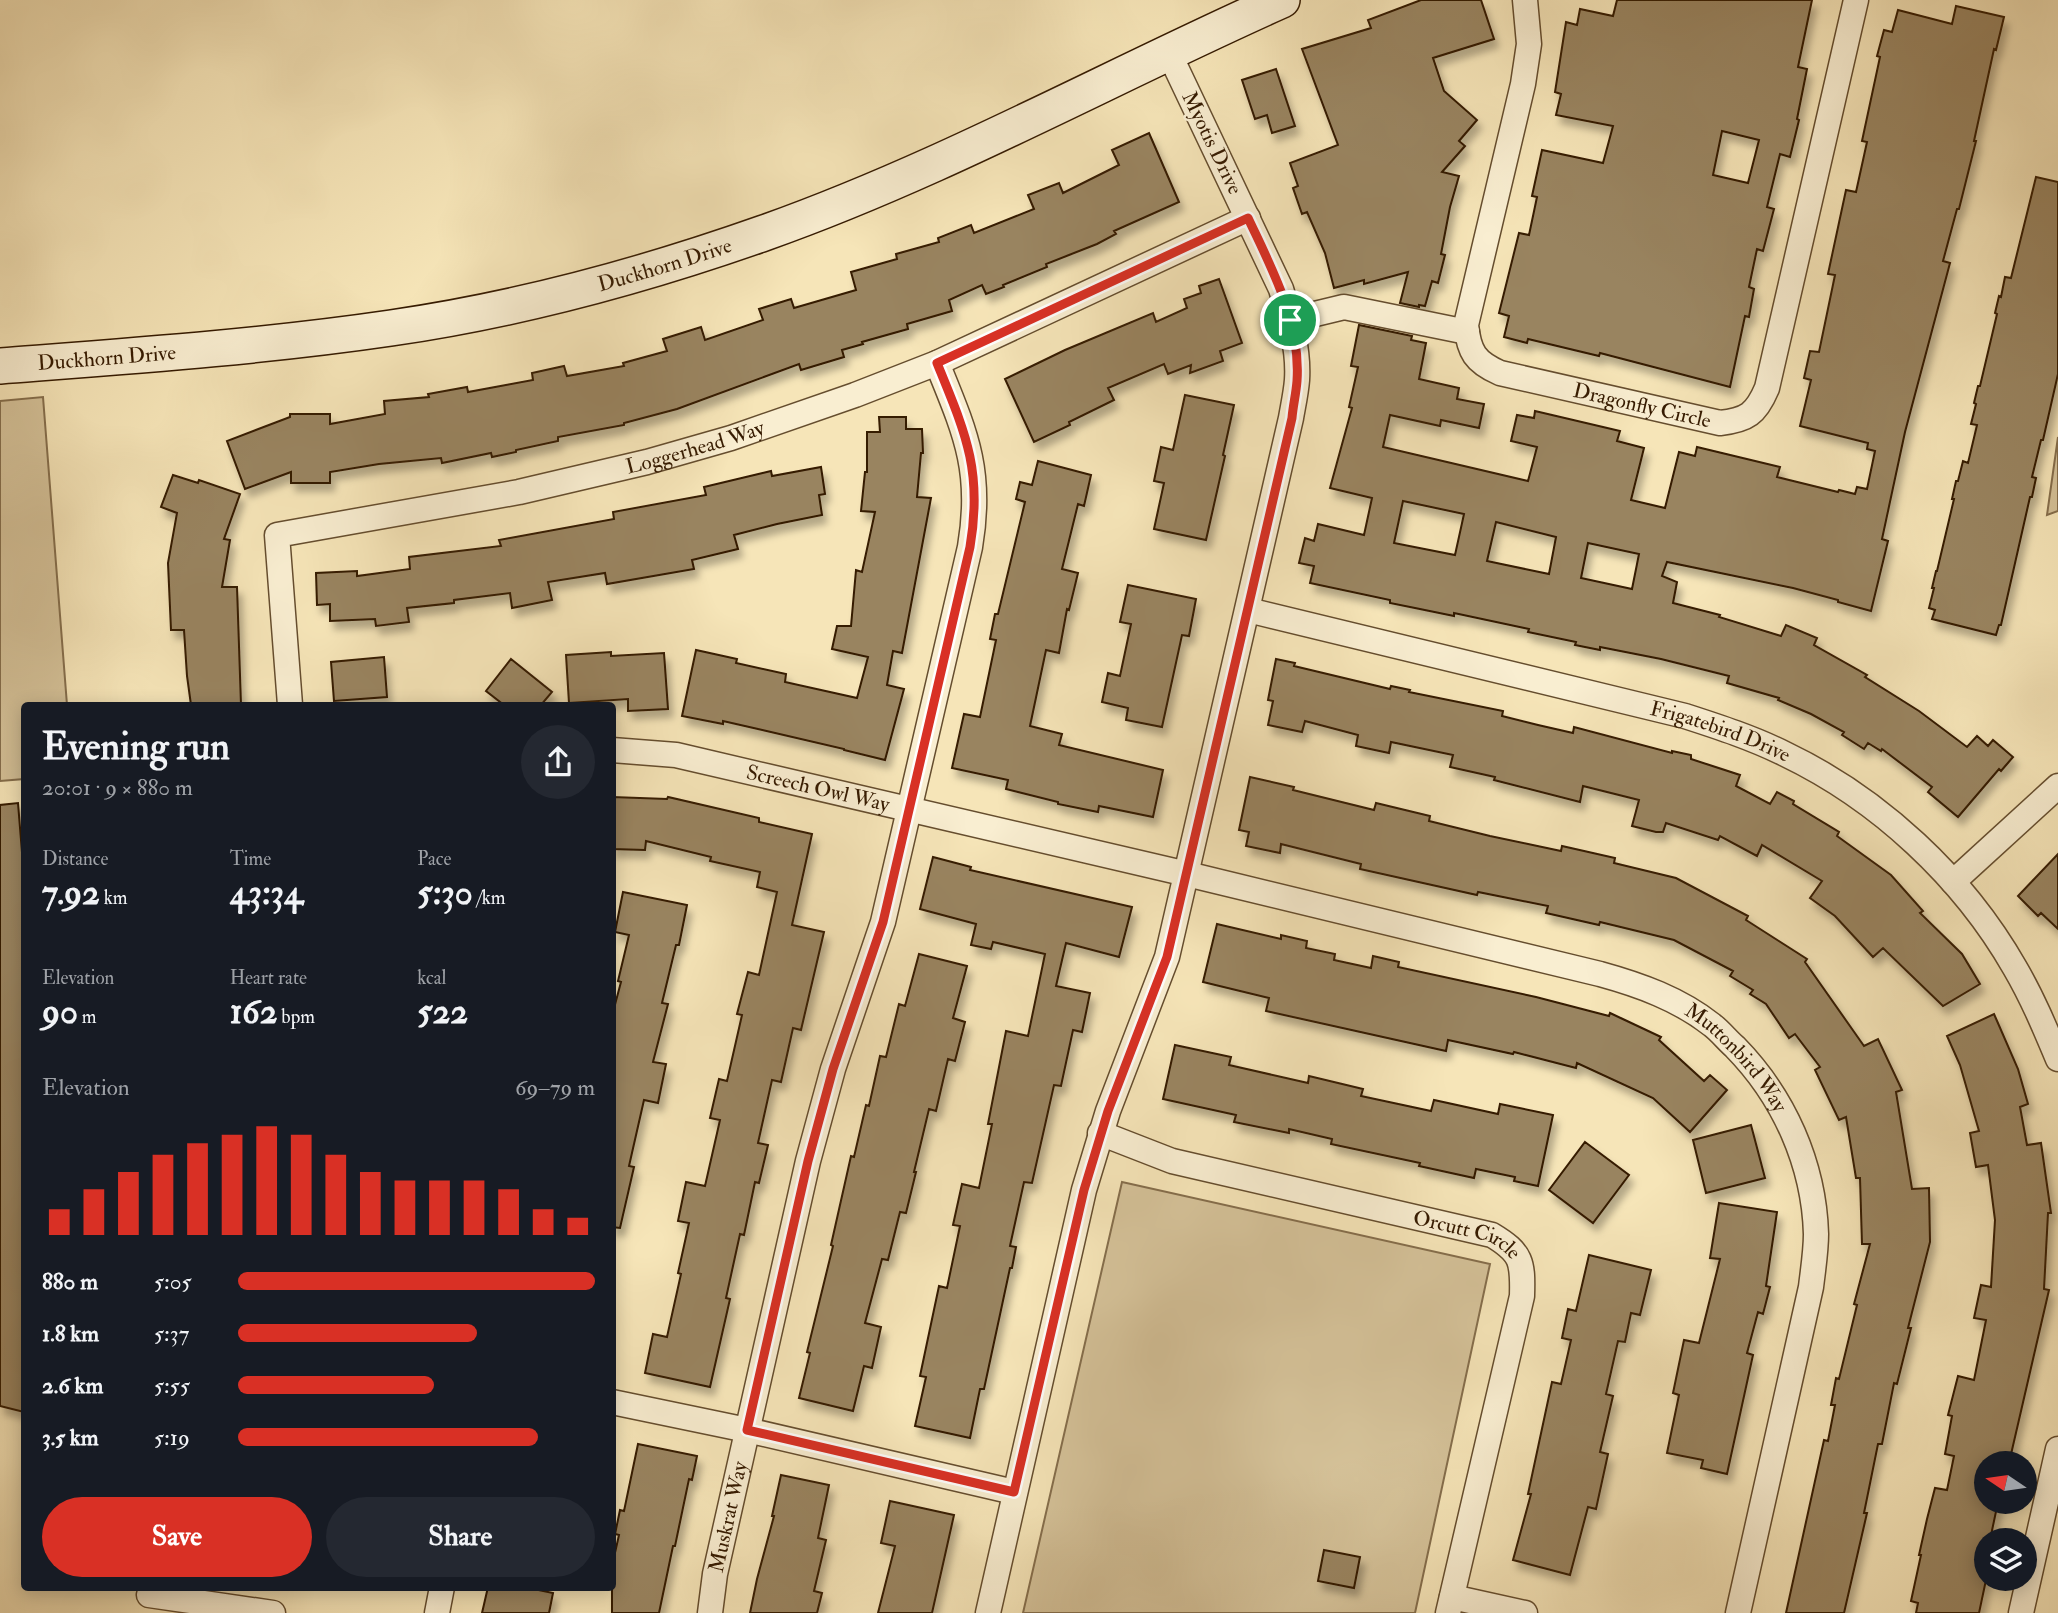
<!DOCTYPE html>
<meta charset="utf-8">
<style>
:root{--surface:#171b24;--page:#242831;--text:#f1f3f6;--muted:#9ea1a6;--accent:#d93025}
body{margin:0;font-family:"IM FELL Double Pica",serif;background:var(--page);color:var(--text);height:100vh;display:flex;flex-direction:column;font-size:26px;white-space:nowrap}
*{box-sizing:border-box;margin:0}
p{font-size:23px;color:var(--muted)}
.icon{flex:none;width:38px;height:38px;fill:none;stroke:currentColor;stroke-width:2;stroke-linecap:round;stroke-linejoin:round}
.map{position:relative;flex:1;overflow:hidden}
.panel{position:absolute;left:21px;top:702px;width:595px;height:889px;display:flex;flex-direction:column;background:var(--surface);border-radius:7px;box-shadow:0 4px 18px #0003}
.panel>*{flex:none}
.needle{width:46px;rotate:283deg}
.fabs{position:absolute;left:1974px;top:1451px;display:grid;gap:14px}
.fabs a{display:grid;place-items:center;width:63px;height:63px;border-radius:50%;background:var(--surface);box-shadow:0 4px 18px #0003;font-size:35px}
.pin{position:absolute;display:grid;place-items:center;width:60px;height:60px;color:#fff;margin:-30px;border:4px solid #fff;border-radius:50%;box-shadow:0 2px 7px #0007}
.round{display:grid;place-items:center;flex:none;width:74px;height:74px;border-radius:37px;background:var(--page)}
.overview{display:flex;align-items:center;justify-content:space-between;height:119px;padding:0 21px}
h1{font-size:38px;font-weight:700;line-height:52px}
.figures{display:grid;grid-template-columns:repeat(3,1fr);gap:10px;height:119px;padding:7px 21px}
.figures div{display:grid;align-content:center}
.figures b{font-size:35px;font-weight:700}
.figures small{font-size:19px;font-weight:400}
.figures p{font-size:19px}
.chart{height:196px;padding:14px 21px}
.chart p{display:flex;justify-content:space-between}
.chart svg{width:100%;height:126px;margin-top:7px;stroke:var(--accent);stroke-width:6}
.cta{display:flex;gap:14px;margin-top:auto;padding:14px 21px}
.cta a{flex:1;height:80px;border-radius:42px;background:var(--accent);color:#fff;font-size:28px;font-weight:700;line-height:80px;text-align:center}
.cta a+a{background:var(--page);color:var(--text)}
ul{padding:0 21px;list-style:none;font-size:23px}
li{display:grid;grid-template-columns:112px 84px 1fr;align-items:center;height:52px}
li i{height:18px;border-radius:9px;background:var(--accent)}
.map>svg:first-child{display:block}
</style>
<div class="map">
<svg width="2058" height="1613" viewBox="0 0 2058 1613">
<defs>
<filter id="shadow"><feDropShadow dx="4.5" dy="8" stdDeviation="3.5" flood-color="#0004"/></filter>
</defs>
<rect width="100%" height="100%" fill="#f6e5b8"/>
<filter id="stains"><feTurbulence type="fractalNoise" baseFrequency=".00286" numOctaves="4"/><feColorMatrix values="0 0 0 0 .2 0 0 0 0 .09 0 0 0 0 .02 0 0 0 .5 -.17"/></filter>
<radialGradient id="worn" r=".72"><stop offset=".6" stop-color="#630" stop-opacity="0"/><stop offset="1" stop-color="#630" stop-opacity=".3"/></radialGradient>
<path fill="#d5c299" stroke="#856e4c" stroke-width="2" d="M43,397L67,705H24V779L0,781V401Z
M2058,437V511L2047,515Z
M1122,1182L1490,1264L1415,1613H1023Z"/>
<path fill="#998460" stroke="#351a00" stroke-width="2" fill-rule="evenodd" filter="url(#shadow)" d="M1421,0H1481L1494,39L1433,58L1444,91L1477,120L1459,141L1465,146L1442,172L1459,176L1450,207L1441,254L1445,255L1438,283L1432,281L1425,306L1419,305V307L1400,303L1408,272L1364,284V280L1334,288L1325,253L1307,212L1302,214L1293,188L1298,186L1290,163L1338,145L1302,49L1371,28L1368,20Z
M1617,0H1812L1798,67L1807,69L1797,119L1799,120L1790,157L1780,154L1767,207L1774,209L1763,251L1757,249L1749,287L1754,289L1749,317L1745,316L1730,387L1600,353L1599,356L1528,339L1527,343L1504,337L1509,316L1499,313L1519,233L1529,235L1537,197L1532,196L1542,150L1603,163L1613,126L1556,115L1561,94L1555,92L1566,22L1577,25L1580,9L1613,16ZM1722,131L1759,140L1748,183L1713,175Z
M1956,6L2004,17L1996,50L1994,49L1974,141H1976L1959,209H1957L1943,261L1950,263L1905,432L1882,539L1888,541L1871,611L1838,602V600L1793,588L1667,562L1662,576L1677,582L1673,603L1720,615L1719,617L1781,636L1786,625L1817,638L1814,645L1867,675L1865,677L1919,711L1967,747L1977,736L1988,746L1993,740L2013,757L2001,771L1999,769L1958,817L1928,792L1932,787L1882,749L1881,751L1868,743L1864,749L1842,735L1844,732L1811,714L1778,700L1779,698L1727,683L1729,676L1661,659L1600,647V650L1575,645L1576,642L1528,632L1529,629L1454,613V616L1415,608L1390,603V600L1310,583L1314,566L1299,563L1305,538L1314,541L1318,524L1364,535L1372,498L1330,488L1352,408L1349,407L1358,367L1351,366L1359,325L1412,336L1411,340L1426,343L1419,379L1459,388L1457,399L1484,404L1479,428L1441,420L1440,426L1390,415L1383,447L1528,481L1537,447L1511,441L1517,415L1534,418L1535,411L1620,431L1617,441L1644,448L1631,500L1665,508L1679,452L1695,456L1697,447L1780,467L1777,477L1838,492L1839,490L1855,494L1857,487L1867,489L1875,451L1867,449L1868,443L1800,426L1811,380L1804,378L1810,351L1819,352L1835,275L1828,274L1846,190L1856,192L1867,142L1862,141L1880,57L1877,56L1884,30L1892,32L1898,10L1952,24ZM1403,501L1464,514L1455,555L1394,543ZM1496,522L1556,537L1549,574L1487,561ZM1588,543L1639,554L1632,589L1581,578Z
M1276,69L1295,126L1272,133L1267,115L1255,119L1242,80Z
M1149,133L1179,202L1114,231L1116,234L1097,244L1046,264L1047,267L1003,285L1004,287L986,294L982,285L949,300L952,311L907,324L908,329L862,342L863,344L842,350L844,357L801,370L799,364L677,409L624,423V425L558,437V441L516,450V452L492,457L491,453L442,463L441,458L379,464L330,472V483H291V472L245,489L227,441L290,417V414H330V424L385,414L384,401L429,397L428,394L467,387L468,392L533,380L532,373L564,366L567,376L624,366L623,363L667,351L663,339L701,327L705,340L763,320L759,309L791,299L794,308L856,290L851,272L897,259L896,254L939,242L938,238L971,225L974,233L1034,209L1028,195L1059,183L1063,193L1119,165L1112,150Z
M2036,177L2058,182V374L2043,440H2041L2032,477L2036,478L2032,497H2030L2001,625H1999L1996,635L1932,619L1935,610L1929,608L1934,588H1932L1936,571H1937L1954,499H1952L1956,481H1958L1963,461L1968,463L1977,425L1971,424L1976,404L1974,403L1978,386H1980L1997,314L1995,313L1999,296L2001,297L2005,277L2011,278Z
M1219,279L1242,343L1220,351L1223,361L1190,373L1191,365L1168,374L1164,364L1108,388L1114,400L1069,422L1070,425L1034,442L1005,379L1065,350L1153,313L1156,322L1187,308L1184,299L1201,293L1199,286Z
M1185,395L1234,405L1223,455L1225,456L1206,540L1154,529L1164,483L1154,481L1161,447L1173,450Z
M879,417H906V429H922L923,453H921L917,497L931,498L902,653L893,651L887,685L904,689L885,760L844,750V749L758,729L723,721V724L682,716L696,650L737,659L736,663L786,674L785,682L857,698L868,657L832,649L837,626H851L856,570L862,572L875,512L861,511L865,472H867V432H880Z
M1038,461L1091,475L1084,506L1078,504L1062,569L1078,573L1069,610L1067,609L1059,653L1046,650L1030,726L1062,734L1059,745L1163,770L1153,817L1099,806L1098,812L1058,804V802L1006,789L1008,780L952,768L964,714L980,717L996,640L990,639L995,614H998L1025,502L1016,499L1020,482L1032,485Z
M821,467L825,494L819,495L822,515L777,524L734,535L738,549L692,560L694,569L607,584L605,573L548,582L552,600L512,608L510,593L454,600V603L407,608L409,622L376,626L375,619L330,621V604L317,605L316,573L357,571V576L410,569L409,557L501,546L499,540L614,519L613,512L706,495L704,487L771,471L772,476Z
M173,475L198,483L199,480L240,494L224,539L230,540L222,587H237L241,705H191L187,676L184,630H171L168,563L177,513L161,507Z
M1128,585L1196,599L1189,636L1182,635L1162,727L1126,720L1128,708L1102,702L1108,673L1120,676L1131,624L1120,622Z
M611,652V656L664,653L668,709L628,711V699L569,703L566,655Z
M384,657L387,697L334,701L331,662Z
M511,659L552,692L541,705H504L486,691Z
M1276,659L1295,663L1294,666L1390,689L1391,686L1410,690L1409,692L1503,711L1502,716L1538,725L1573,733L1574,727L1672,753V751L1691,755V759L1740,775L1736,786L1770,804L1777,792L1794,801L1793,804L1839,832L1837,836L1891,875L1923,911L1920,913L1962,954L1980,984L1943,1006L1883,948L1873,957L1835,916L1810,898L1822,881L1762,845L1757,856L1720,836L1718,840L1666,823L1663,832H1656L1632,826L1639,800L1583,786L1580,802L1494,780L1495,777L1450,767L1453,755L1391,742L1389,753L1356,746L1358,735L1305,721L1302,732L1268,725L1273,701L1268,700Z
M1250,777L1294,787L1293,790L1374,810L1376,803L1430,816L1429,821L1490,836L1561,851L1562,846L1615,858L1614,863L1676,878L1748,916L1746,920L1807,959L1805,962L1864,1046L1878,1039L1902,1090L1896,1092L1912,1189L1929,1188L1930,1242L1908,1328H1911L1897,1384L1894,1383L1882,1444H1878L1864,1513H1867L1844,1613H1786L1824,1440L1828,1441L1835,1405H1831L1836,1378L1839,1379L1857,1305L1854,1304L1870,1244H1862L1860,1178H1856L1846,1117L1839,1120L1815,1070L1820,1067L1795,1034L1789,1038L1766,1004L1750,994L1753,990L1730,976L1733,971L1674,940L1600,922L1599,925L1546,913L1548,906L1478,892L1477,895L1360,869L1361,864L1281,844L1280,853L1246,846L1249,832L1239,830Z
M612,797L667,799L668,797L759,818V822L812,834L792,925L824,932L801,1030L793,1028L781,1082L772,1080L758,1143L768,1145L759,1183L755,1182L744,1235L740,1234L726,1298L730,1299L710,1387L645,1373L653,1334L667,1337L681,1274L678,1273L689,1223L678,1221L686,1182L705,1186L720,1120L710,1118L719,1079L727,1081L742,1015L737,1014L748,972L759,975L777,892L757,887L760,872L710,861L711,857L646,841L645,850L612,849Z
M18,803L24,877V1412L0,1406V805Z
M2058,854V929L2041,913L2038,916L2018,896Z
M933,857L971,867L970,870L1132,907L1119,957L1066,943L1056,986L1090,993L1082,1032L1073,1030L1061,1086L1054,1085L1032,1183L1024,1182L1010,1246L1016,1247L1012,1268H1010L984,1389H980L970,1438L915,1426L926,1377L920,1376L939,1286L947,1288L960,1226L953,1225L962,1184L979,1188L992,1124H988L1006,1031L1028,1036L1045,954L993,942L991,949L971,945L976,924L920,909Z
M623,892L687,905L679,945H676L662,1003L668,1004L653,1062L666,1064L658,1103L644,1100L629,1166L634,1167L620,1228L612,1227V1016L621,982L618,981L629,935L615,932Z
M1217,924L1281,939V935L1307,941L1306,948L1335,954L1334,960L1371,968L1373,956L1399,962L1398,967L1536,997L1609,1016L1610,1013L1661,1037L1659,1040L1704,1081L1710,1075L1727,1090L1690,1132L1653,1098L1577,1063L1576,1068L1514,1052L1513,1054L1448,1040L1446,1051L1266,1011L1269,998L1203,982Z
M919,954L967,966L953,1018L965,1022L955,1061L948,1059L936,1111L929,1109L914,1172H916L906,1213L900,1212L888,1260L882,1259L865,1323L881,1327L872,1368L864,1366L853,1411L799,1398L810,1353L807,1352L833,1246L831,1245L851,1156L854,1157L866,1105L869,1106L880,1056L886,1057L899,1004L905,1006Z
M1994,1014L2018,1069L2028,1104L2020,1107L2027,1145L2041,1143L2051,1213H2048L2044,1289L2049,1290L2009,1463H1986V1502H1998L1990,1540H1986V1580L1979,1613H1916L1918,1603L1911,1601L1921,1555H1919L1927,1519L1935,1488L1947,1490L1954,1456L1945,1454L1952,1416L1948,1415L1958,1376L1974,1380L1986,1320L1974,1318L1981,1285L1991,1287L1995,1220L1988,1165L1976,1167L1970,1133L1979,1131L1960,1065L1947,1036Z
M1175,1045L1231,1057L1229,1065L1308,1083L1309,1076L1363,1089L1361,1096L1431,1111L1434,1100L1498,1114L1500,1104L1553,1115L1538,1186L1514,1181L1515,1177L1476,1169L1474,1178L1419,1166L1420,1163L1331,1144L1332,1139L1289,1129V1133L1234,1122L1236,1115L1163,1099Z
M1751,1125L1765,1178L1706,1193L1693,1140Z
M1585,1142L1629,1175L1593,1223L1549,1190Z
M1719,1203L1777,1212L1766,1286L1770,1287L1763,1314L1758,1312L1747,1353L1753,1355L1727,1474L1701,1468L1703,1460L1667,1453L1679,1395L1673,1393L1684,1340L1699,1343L1720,1259L1710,1258Z
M1589,1255L1651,1270L1640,1315L1631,1313L1625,1342L1618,1341L1606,1394L1613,1396L1600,1452L1608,1454L1596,1509L1588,1507L1570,1575L1513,1560L1531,1494H1528L1552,1382L1561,1384L1571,1340L1562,1338L1568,1309L1576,1311Z
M638,1444L697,1456L692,1480L689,1479L675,1546H673L659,1613H612V1566L619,1535L615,1534L620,1510L624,1511Z
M781,1475L829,1485L818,1538L826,1540L814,1591L822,1593L817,1613H750L757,1579L774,1516H772Z
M890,1501L954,1515L932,1613H878L895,1546L881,1543Z
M1324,1550L1360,1557L1354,1588L1318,1581Z
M488,1587H524L553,1593L549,1613H482Z"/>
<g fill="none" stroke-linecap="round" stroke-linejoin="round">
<defs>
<g id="street">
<path id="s1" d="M1525,0L1529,44L1523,84L1466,325C1469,352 1475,362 1500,373L1720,423C1747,420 1756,414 1767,388L1856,0"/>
<path d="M1290,320L1344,307L1467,332"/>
<path id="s2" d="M1248,610L1685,716C1719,727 1753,738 1785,754C1879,799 1963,877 2015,968C2032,997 2045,1028 2058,1059"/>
<path id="s3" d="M290,705L277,535L519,492L647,462L731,438L855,395L937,363L1248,218"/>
<path id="s4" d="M612,750L676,755L1187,874L1600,974C1640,985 1679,999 1712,1025C1720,1031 1727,1040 1735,1047C1784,1097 1814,1164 1816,1234C1816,1251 1813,1270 1811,1287L1738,1613"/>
<path d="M1953,882L2058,786"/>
<path id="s5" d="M1100,1133L1172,1161L1492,1235C1522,1253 1523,1262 1522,1296L1448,1613"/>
<path d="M612,1402L747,1430L1014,1492"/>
<path d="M149,1595L273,1613"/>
<path d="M1452,1597L1525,1613"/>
<path d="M437,1613L442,1587"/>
<path id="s6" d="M710,1613L715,1574L808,1161L833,1069L883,922L970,547C983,470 965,432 937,363"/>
<path d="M988,1613L1084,1190L1108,1111L1167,957L1291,418C1293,406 1296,393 1297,380C1299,349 1290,319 1281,289L1169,53"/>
<path d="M2021,1613L2058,1449"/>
</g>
<g id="secondary">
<path id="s7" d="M0,366C130,356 261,347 391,328C516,310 645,275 764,233C942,170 1109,77 1282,0"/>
</g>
</defs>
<use href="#street" stroke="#654d2e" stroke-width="27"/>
<use href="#secondary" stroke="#351a00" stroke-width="38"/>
<use href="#street" stroke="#f9eed1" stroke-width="24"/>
<use href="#secondary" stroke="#f9eed1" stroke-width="35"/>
</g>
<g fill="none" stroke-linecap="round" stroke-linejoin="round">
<defs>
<path id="route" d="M1248,218C1272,269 1301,322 1297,381C1296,394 1293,406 1292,418L1167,957L1108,1111L1084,1190L1014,1492L747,1430L808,1161L833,1069L883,922L970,547C983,470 965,432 937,363Z"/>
</defs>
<use href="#route" stroke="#fff" stroke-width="14"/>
<use href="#route" stroke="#d93025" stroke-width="9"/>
</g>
<g text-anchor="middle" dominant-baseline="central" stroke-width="5" stroke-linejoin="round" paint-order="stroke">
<g font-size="21" fill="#351a00" stroke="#f9eed1">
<text transform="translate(1212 143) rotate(64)">Myotis Drive</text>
<text stroke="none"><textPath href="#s7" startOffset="674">Duckhorn Drive</textPath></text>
<text stroke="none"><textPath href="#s7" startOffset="107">Duckhorn Drive</textPath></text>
<text stroke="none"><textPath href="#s1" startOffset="541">Dragonfly Circle</textPath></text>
<text stroke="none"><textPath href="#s3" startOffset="598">Loggerhead Way</textPath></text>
<text stroke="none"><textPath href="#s2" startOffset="488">Frigatebird Drive</textPath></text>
<text stroke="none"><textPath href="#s4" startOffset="210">Screech Owl Way</textPath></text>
<text stroke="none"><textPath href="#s4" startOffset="1178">Muttonbird Way</textPath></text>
<text stroke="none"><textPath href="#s5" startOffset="382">Orcutt Circle</textPath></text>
<text stroke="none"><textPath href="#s6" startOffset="98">Muskrat Way</textPath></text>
</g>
</g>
<rect width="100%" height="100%" filter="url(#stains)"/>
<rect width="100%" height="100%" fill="url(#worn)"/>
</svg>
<div class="fabs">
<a><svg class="needle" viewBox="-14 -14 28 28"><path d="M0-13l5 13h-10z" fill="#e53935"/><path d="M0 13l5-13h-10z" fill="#9ea1a6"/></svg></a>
<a><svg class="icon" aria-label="layers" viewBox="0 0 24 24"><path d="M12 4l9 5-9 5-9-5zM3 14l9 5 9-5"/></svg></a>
</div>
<div class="pin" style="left:1290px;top:320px;background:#1e9e55"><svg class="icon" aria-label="arrive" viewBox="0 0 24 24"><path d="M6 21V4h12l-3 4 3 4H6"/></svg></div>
<section class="panel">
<div class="overview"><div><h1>Evening run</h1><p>20:01 · 9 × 880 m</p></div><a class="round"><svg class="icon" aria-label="share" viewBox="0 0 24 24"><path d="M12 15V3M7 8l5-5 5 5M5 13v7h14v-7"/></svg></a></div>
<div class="figures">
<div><p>Distance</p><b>7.92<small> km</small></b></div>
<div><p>Time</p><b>43:34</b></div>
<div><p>Pace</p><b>5:30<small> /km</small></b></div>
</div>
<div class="figures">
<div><p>Elevation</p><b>90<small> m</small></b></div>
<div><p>Heart rate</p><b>162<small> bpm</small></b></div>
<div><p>kcal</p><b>522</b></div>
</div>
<div class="chart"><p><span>Elevation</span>69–79 m</p>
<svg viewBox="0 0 160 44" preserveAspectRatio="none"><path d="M5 44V35M15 44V28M25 44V22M35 44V16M45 44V12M55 44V9M65 44V6M75 44V9M85 44V16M95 44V22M105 44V25M115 44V25M125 44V25M135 44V28M145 44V35M155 44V38"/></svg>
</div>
<ul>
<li><b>880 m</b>5:05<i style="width:100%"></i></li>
<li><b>1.8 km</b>5:37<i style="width:67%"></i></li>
<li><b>2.6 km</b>5:55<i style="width:55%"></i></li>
<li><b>3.5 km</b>5:19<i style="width:84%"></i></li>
</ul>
<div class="cta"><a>Save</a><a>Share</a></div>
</section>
</div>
